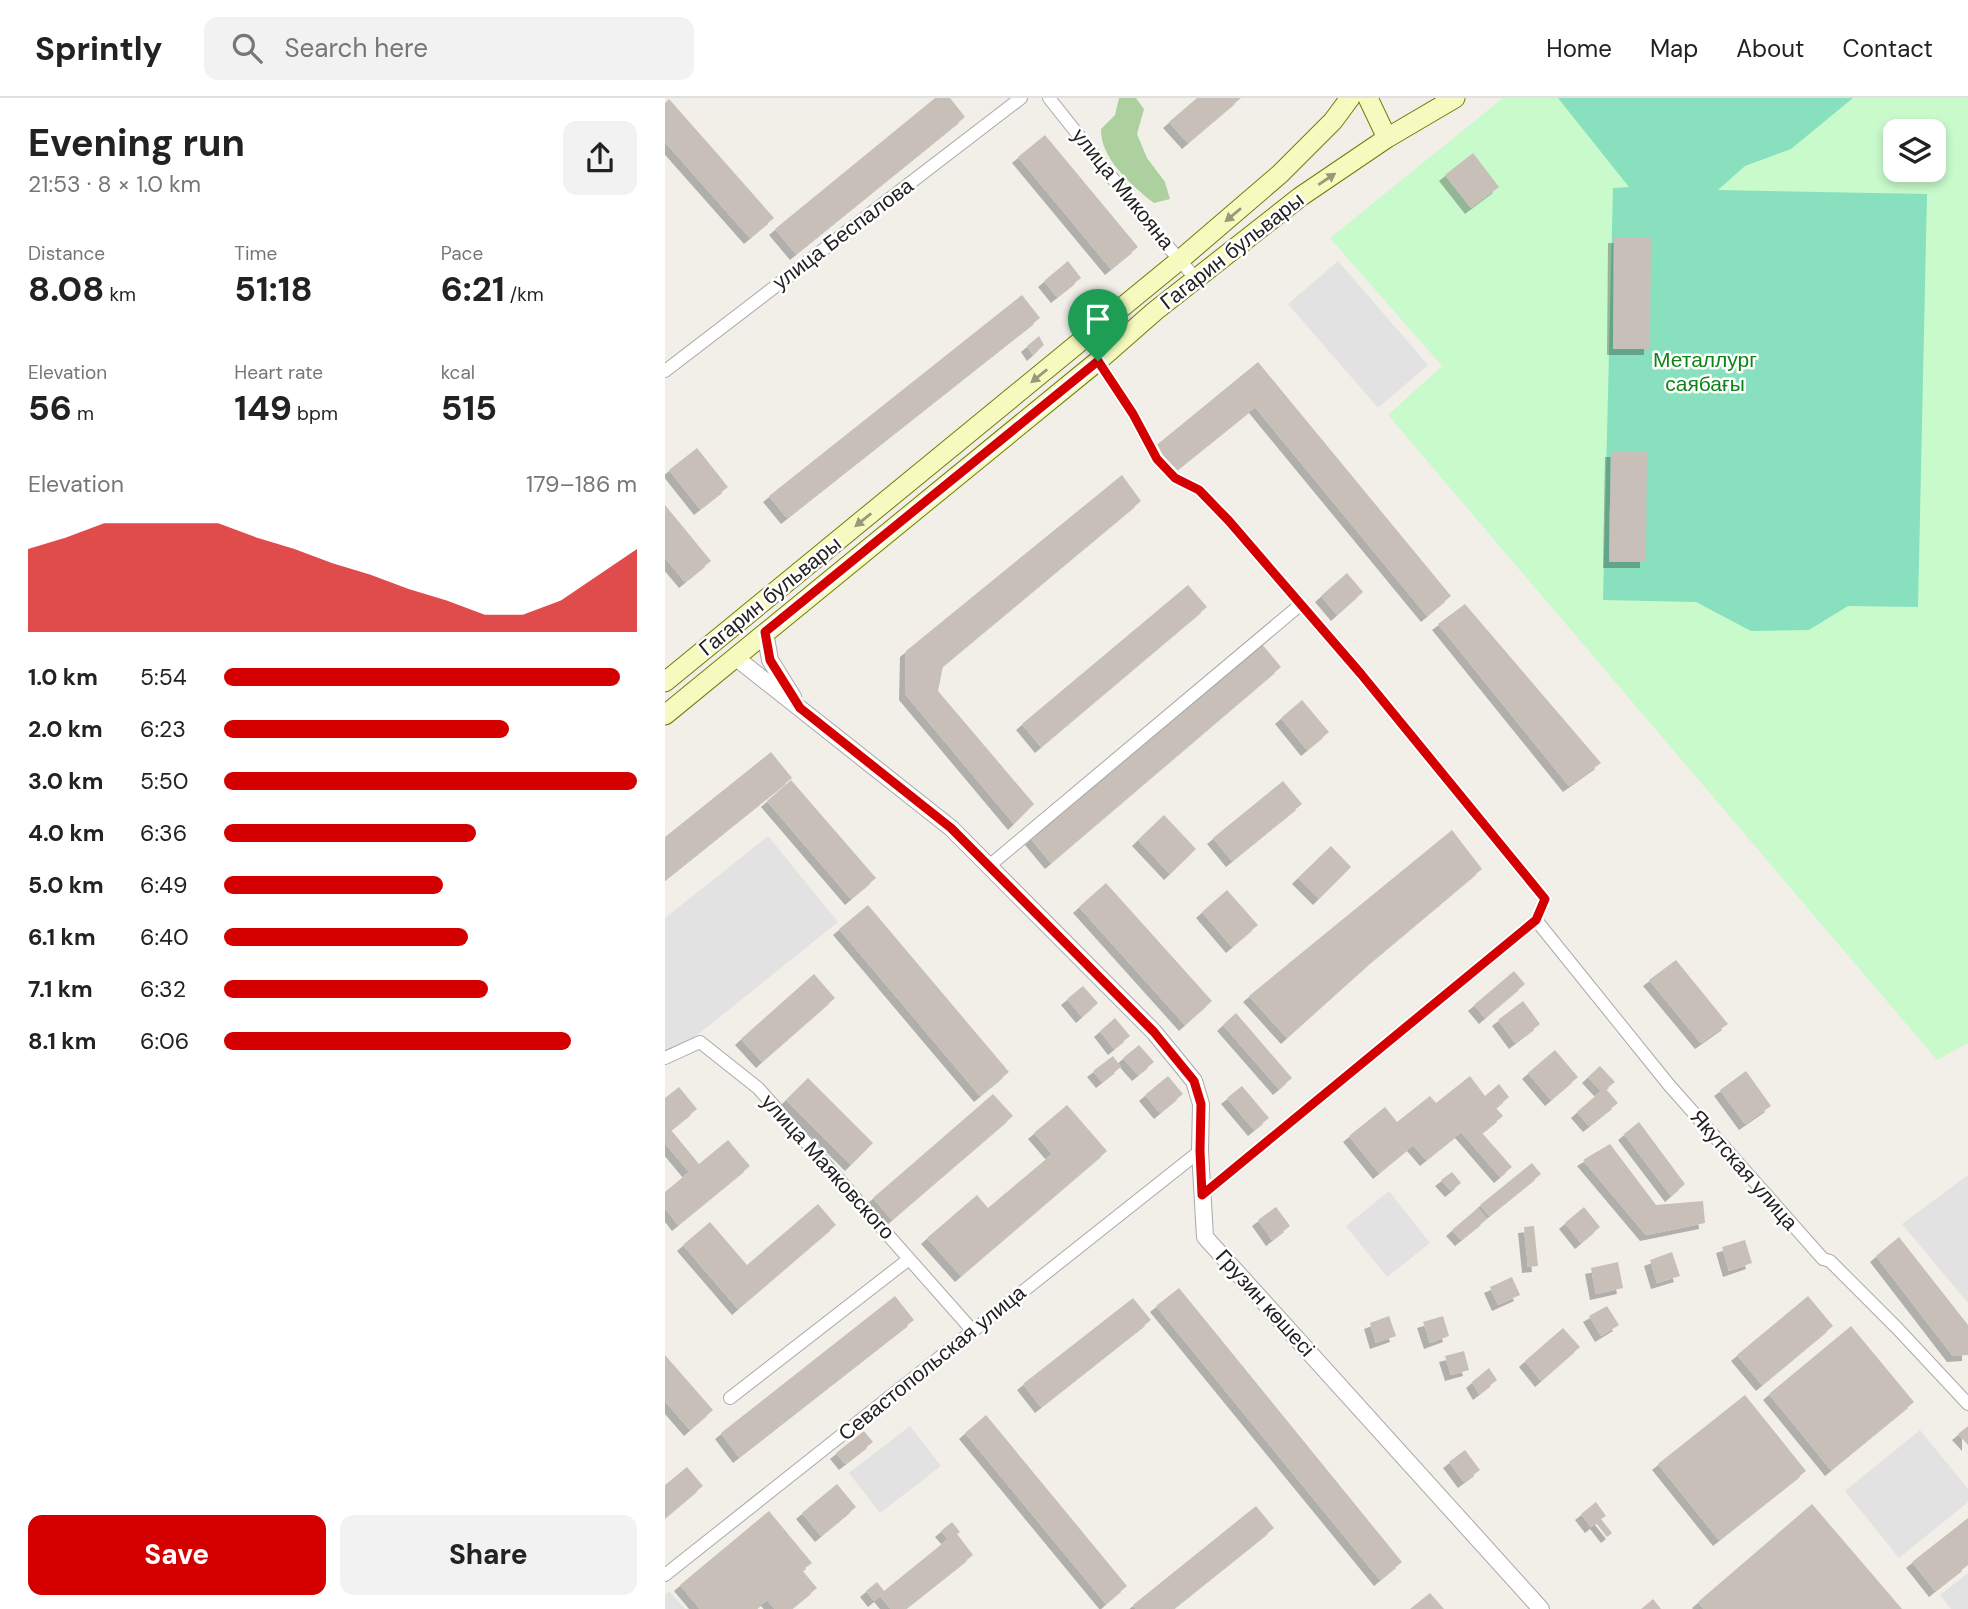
<!DOCTYPE html>
<meta charset="utf-8">
<style>
:root{--surface:#fff;--page:#f2f2f2;--text:#222;--muted:#767676;--line:#e0e0e0;--accent:#d40000}
body{margin:0;font-family:"DM Sans",sans-serif;background:var(--page);color:var(--text);height:100vh;display:flex;flex-direction:column;font-size:26px;white-space:nowrap}
*{box-sizing:border-box;margin:0}
p{font-size:23px;color:var(--muted)}
.icon{flex:none;width:38px;height:38px;fill:none;stroke:currentColor;stroke-width:2;stroke-linecap:round;stroke-linejoin:round}
.map{position:relative;flex:1;overflow:hidden}
.drawer{display:flex;flex-direction:column;background:var(--surface);width:665px}
.drawer>*{flex:none}
.controls{position:absolute;left:1218px;top:21px;display:grid;gap:14px}
.controls a{display:grid;place-items:center;width:63px;height:63px;border-radius:14px;background:var(--surface);box-shadow:0 4px 10px #0003;font-size:35px}
.pin{position:absolute;display:grid;place-items:center;width:60px;height:60px;color:#fff;margin:-72px -30px;border-radius:50% 50% 50% 0;rotate:-45deg;box-shadow:0 0 7px #0007}
.pin .icon{rotate:45deg}
.round{display:grid;place-items:center;flex:none;width:74px;height:74px;border-radius:14px;background:var(--page)}
.headline{display:flex;align-items:center;justify-content:space-between;height:119px;padding:0 28px}
h1{font-size:38px;font-weight:700;line-height:52px}
.stats{display:grid;grid-template-columns:repeat(3,1fr);gap:10px;height:119px;padding:7px 28px}
.stats div{display:grid;align-content:center}
.stats b{font-size:35px;font-weight:700}
.stats small{font-size:19px;font-weight:400}
.stats p{font-size:19px}
.chart{height:196px;padding:14px 28px}
.chart p{display:flex;justify-content:space-between}
.chart svg{width:100%;height:126px;margin-top:7px;fill:var(--accent);opacity:.7}
.action{display:flex;gap:14px;margin-top:auto;padding:14px 28px}
.action a{flex:1;height:80px;border-radius:14px;background:var(--accent);color:#fff;font-size:28px;font-weight:700;line-height:80px;text-align:center}
.action a+a{background:var(--page);color:var(--text)}
ul{padding:0 28px;list-style:none;font-size:23px}
li{display:grid;grid-template-columns:112px 84px 1fr;align-items:center;height:52px}
li i{height:18px;border-radius:9px;background:var(--accent)}
header{display:flex;align-items:center;gap:42px;box-sizing:border-box;height:98px;padding:0 35px;background:var(--surface);border-bottom:2px solid var(--line)}
header strong{font-size:33px}
nav{display:flex;gap:38px;margin-inline-start:auto;font-size:24px}
.search{width:490px;height:63px;background:var(--page);display:flex;align-items:center;gap:18px;box-sizing:border-box;padding:0 24px;border-radius:14px;color:var(--muted);font-size:26px}
main{display:flex;flex:1;min-height:0}
.map>svg:first-child{display:block}
</style>
<header>
<strong>Sprintly</strong>
<div class="search"><svg class="icon" aria-label="search" viewBox="0 0 24 24"><circle cx="10" cy="10" r="6"/><path d="M15 15l6 6"/></svg>Search here</div>
<nav><a>Home</a><a>Map</a><a>About</a><a>Contact</a></nav>
</header>
<main>
<section class="drawer">
<div class="headline"><div><h1>Evening run</h1><p>21:53 · 8 × 1.0 km</p></div><a class="round"><svg class="icon" aria-label="share" viewBox="0 0 24 24"><path d="M12 15V3M7 8l5-5 5 5M5 13v7h14v-7"/></svg></a></div>
<div class="stats">
<div><p>Distance</p><b>8.08<small> km</small></b></div>
<div><p>Time</p><b>51:18</b></div>
<div><p>Pace</p><b>6:21<small> /km</small></b></div>
</div>
<div class="stats">
<div><p>Elevation</p><b>56<small> m</small></b></div>
<div><p>Heart rate</p><b>149<small> bpm</small></b></div>
<div><p>kcal</p><b>515</b></div>
</div>
<div class="chart"><p><span>Elevation</span>179–186 m</p>
<svg viewBox="0 0 160 44" preserveAspectRatio="none"><path d="M0 44V15L10 11L20 6L30 6L40 6L50 6L60 11L70 15L80 20L90 24L100 29L110 33L120 38L130 38L140 33L150 24L160 15V44z"/></svg>
</div>
<ul>
<li><b>1.0 km</b>5:54<i style="width:96%"></i></li>
<li><b>2.0 km</b>6:23<i style="width:69%"></i></li>
<li><b>3.0 km</b>5:50<i style="width:100%"></i></li>
<li><b>4.0 km</b>6:36<i style="width:61%"></i></li>
<li><b>5.0 km</b>6:49<i style="width:53%"></i></li>
<li><b>6.1 km</b>6:40<i style="width:59%"></i></li>
<li><b>7.1 km</b>6:32<i style="width:64%"></i></li>
<li><b>8.1 km</b>6:06<i style="width:84%"></i></li>
</ul>
<div class="action"><a>Save</a><a>Share</a></div>
</section>
<div class="map">
<svg width="1303" height="1511" viewBox="0 0 1303 1511">
<defs>
<filter id="shadow"><feDropShadow dx="-6" dy="6" stdDeviation="0" flood-color="#0004"/></filter>
</defs>
<rect width="100%" height="100%" fill="#f2efe9"/>
<path fill="#add19e" d="M454,0H471L479,11L472,36L482,60L500,84L505,101L489,105C467,88 435,60 436,31L450,17Z"/>
<path fill="#c8facc" fill-rule="evenodd" d="M838,0H1303V945L1272,962L723,317L777,268L665,140ZM1230,33H1269V72H1230Z"/>
<path fill="#88e0be" d="M893,0H1188L1126,51L1080,68L1053,92L1262,96L1253,509L1183,508L1144,532L1086,533L1031,504L938,502L948,90L964,89Z"/>
<path fill="#e2e2e2" d="M673,163L763,267L713,310L623,206Z
M103,738L173,824L5,959L0,953V820Z
M1303,1077V1205L1237,1126Z
M724,1093L765,1145L722,1179L681,1128Z
M245,1328L276,1368L215,1415L184,1375Z
M1255,1332L1303,1391V1404L1234,1460L1180,1393Z
M1303,1475V1511H1286L1275,1497Z
M4,1493L20,1511H0V1497Z"/>
<path fill="#c7bfb8" filter="url(#shadow)" d="M270,0H285L300,19L131,156L110,131Z
M532,0H576L523,45L504,24Z
M4,1L109,120L85,140L0,44V5Z
M380,37L473,149L446,171L353,59Z
M808,55L834,89L806,110L780,77Z
M949,139L986,140L985,251H948Z
M403,163L416,180L392,199L379,183Z
M357,197L375,220L122,420L104,398Z
M374,238L379,247L368,257L362,248Z
M593,264L786,498L762,518L590,309L508,375L488,350Z
M32,350L63,389L35,411L4,372Z
M946,353H982L981,464H944Z
M457,377L476,403L278,568L273,593L369,706L349,726L240,596L241,553Z
M0,407L46,463L20,484L0,460Z
M682,475L698,494L672,517L656,498Z
M523,487L542,509L376,649L357,626Z
M800,506L936,665L904,688L773,526Z
M596,545L616,569L386,765L366,741Z
M637,602L664,634L642,652L616,620Z
M106,654L127,680L0,782V739Z
M126,682L211,780L186,801L102,703Z
M618,683L637,706L567,763L548,740Z
M499,717L531,751L505,776L473,742Z
M787,732L817,771L711,860L622,940L584,898Z
M666,748L686,769L654,801L633,780Z
M441,785L547,903L520,927L414,809Z
M562,792L593,827L567,849L537,814Z
M203,807L344,974L315,998L174,831Z
M1011,862L1063,926L1036,945L984,882Z
M849,873L860,886L820,920L809,907Z
M149,876L170,900L97,964L76,941Z
M418,888L433,905L417,919L402,901Z
M858,903L875,926L850,945L833,922Z
M571,915L627,980L614,991L558,927Z
M450,920L465,938L449,951L435,933Z
M474,947L489,964L473,977L458,960Z
M890,952L913,979L886,1002L863,975Z
M448,958L456,969L437,984L428,973Z
M935,968L950,984L941,991L953,1005L924,1028L912,1014L936,993L923,979Z
M1081,973L1106,1008L1080,1026L1055,992Z
M503,978L518,996L495,1015L480,997Z
M805,978L820,998L834,986L844,999L831,1010L838,1018L817,1035L847,1069L835,1079L796,1034L761,1062L748,1047L714,1075L684,1038L720,1009L732,1024L765,998L771,1005Z
M143,980L208,1045L186,1067L121,1002Z
M577,988L604,1020L589,1032L562,1000Z
M14,989L32,1011L6,1032L34,1066L63,1042L85,1068L13,1127L0,1110V1094L24,1074L0,1045V1000Z
M328,996L348,1018L227,1122L208,1100Z
M402,1007L442,1053L296,1178L262,1140L312,1097L323,1110L387,1056L369,1035Z
M974,1024L1020,1086L1006,1098L959,1036Z
M945,1046L991,1107L1038,1103L1040,1125L981,1137L918,1062Z
M867,1065L876,1076L824,1118L815,1107Z
M787,1074L796,1085L786,1093L776,1082Z
M153,1106L171,1127L73,1211L18,1147L45,1124L82,1167Z
M611,1109L625,1128L607,1142L593,1122Z
M919,1109L935,1129L916,1145L900,1125Z
M813,1110L822,1121L796,1142L787,1132Z
M869,1128L873,1168L863,1169L859,1129Z
M1234,1139L1303,1227V1257L1288,1258L1211,1158Z
M1080,1142L1087,1165L1064,1173L1057,1149Z
M1007,1154L1015,1178L992,1185L985,1162Z
M953,1164L958,1190L931,1196L926,1170Z
M847,1179L855,1197L833,1207L825,1189Z
M514,1190L737,1464L715,1482L491,1208Z
M230,1198L249,1222L74,1359L56,1335Z
M1143,1198L1168,1228L1097,1287L1072,1257Z
M468,1200L486,1222L376,1309L358,1286Z
M942,1208L954,1227L936,1238L924,1218Z
M724,1218L731,1238L711,1245L705,1225Z
M778,1218L784,1238L765,1245L758,1224Z
M1186,1228L1249,1304L1166,1372L1104,1296Z
M898,1230L915,1249L876,1283L860,1263Z
M799,1253L804,1272L786,1277L780,1258Z
M0,1257L48,1312L25,1332L0,1303Z
M824,1270L832,1282L814,1296L807,1284Z
M1080,1297L1141,1373L1054,1442L993,1366Z
M321,1317L462,1488L441,1506L300,1335Z
M1303,1328V1347L1293,1336Z
M199,1333L208,1344L180,1366L171,1355Z
M800,1352L815,1372L799,1384L784,1364Z
M22,1369L38,1388L0,1420V1387Z
M172,1386L191,1409L156,1438L137,1415Z
M931,1404L941,1418L936,1421L947,1435L942,1439L931,1425L926,1429L916,1416Z
M1147,1406L1237,1511H1039L1033,1504Z
M591,1408L609,1430L508,1511H471L468,1507Z
M104,1413L147,1465L137,1472L152,1490L126,1511H110L102,1502L91,1511H35L15,1487Z
M1303,1420V1467L1270,1493L1247,1464Z
M287,1424L295,1434L292,1436L308,1457L240,1511H226L215,1498L209,1503L201,1493L212,1484L219,1493L283,1441L276,1433Z
M765,1495L779,1511H745Z
M988,1501L996,1511H976Z"/>
<g fill="none" stroke-linecap="round" stroke-linejoin="round">
<defs>
<path id="minor" d="M384,0L487,130L532,182
M433,263L468,316L492,361L510,380L534,392L564,423L696,576L880,801L871,822L537,1097
M0,273L356,0
M324,768L635,507
M871,822L1004,987L1158,1161L1165,1163L1232,1230L1303,1306
M0,960L35,944L93,990L307,1232
M65,1300L244,1161
M0,1477L535,1053"/>
<path id="tertiary" d="M100,534L105,562L128,599
M70,559L286,730L489,934L529,983L536,1006L535,1053L540,1139L876,1511"/>
<path id="secondary" d="M703,0L722,40
M0,584L516,161L615,76L668,23L685,0
M0,617L433,263L490,213L635,99L722,40L790,0"/>
</defs>
<use href="#minor" stroke="#a9a9a9" stroke-width="14"/>
<use href="#tertiary" stroke="#a9a9a9" stroke-width="18"/>
<use href="#secondary" stroke="#707d05" stroke-width="21"/>
<use href="#minor" stroke="#fff" stroke-width="12"/>
<use href="#tertiary" stroke="#fff" stroke-width="16"/>
<use href="#secondary" stroke="#f7fabf" stroke-width="19"/>
</g>
<defs><path id="oneway-solid" d="M-6-.8H1V-3.2L6.5 0L1 3.2V.8H-6Z" transform="scale(1.75)"/></defs>
<g fill="#979978">
<use href="#oneway-solid" transform="translate(662 81) rotate(-34)"/>
<use href="#oneway-solid" transform="translate(568 117) rotate(140)"/>
<use href="#oneway-solid" transform="translate(374 278) rotate(141)"/>
<use href="#oneway-solid" transform="translate(198 422) rotate(141)"/>
</g>
<g fill="none" stroke-linecap="round" stroke-linejoin="round">
<defs>
<path id="route" d="M433,263L468,316L492,361L510,380L534,392L564,423L696,576L880,801L871,822L537,1097L535,1053L536,1006L529,983L489,934L286,730L135,610L105,562L100,534Z"/>
</defs>
<use href="#route" stroke="#fff" stroke-width="14"/>
<use href="#route" stroke="#d40000" stroke-width="9"/>
</g>
<g text-anchor="middle" dominant-baseline="central" stroke-width="5" stroke-linejoin="round" paint-order="stroke">
<g font-size="21" fill="#222" stroke="#fff">
<text transform="translate(458 91) rotate(51)">улица Микояна</text>
<text transform="translate(178 136) rotate(-37)">улица Беспалова</text>
<text transform="translate(567 153) rotate(-38)">Гагарин бульвары</text>
<text transform="translate(105 498) rotate(-39)">Гагарин бульвары</text>
<text transform="translate(163 1069) rotate(48)">улица Маяковского</text>
<text transform="translate(1079 1072) rotate(49)">Якутская улица</text>
<text transform="translate(600 1205) rotate(48)">Грузин көшесі</text>
<text transform="translate(267 1265) rotate(-39)">Севастопольская улица</text>
</g>
<g font-size="21" fill="#0c8416" stroke="#fff">
<text x="1040" y="262">Металлург<tspan x="1040" dy="24">саябағы</tspan></text>
</g>
</g>
</svg>
<div class="controls">
<a><svg class="icon" aria-label="layers" viewBox="0 0 24 24"><path d="M12 4l9 5-9 5-9-5zM3 14l9 5 9-5"/></svg></a>
</div>
<div class="pin" style="left:433px;top:263px;background:#1e9e55"><svg class="icon" aria-label="arrive" viewBox="0 0 24 24"><path d="M6 21V4h12l-3 4 3 4H6"/></svg></div>
</div>
</main>
